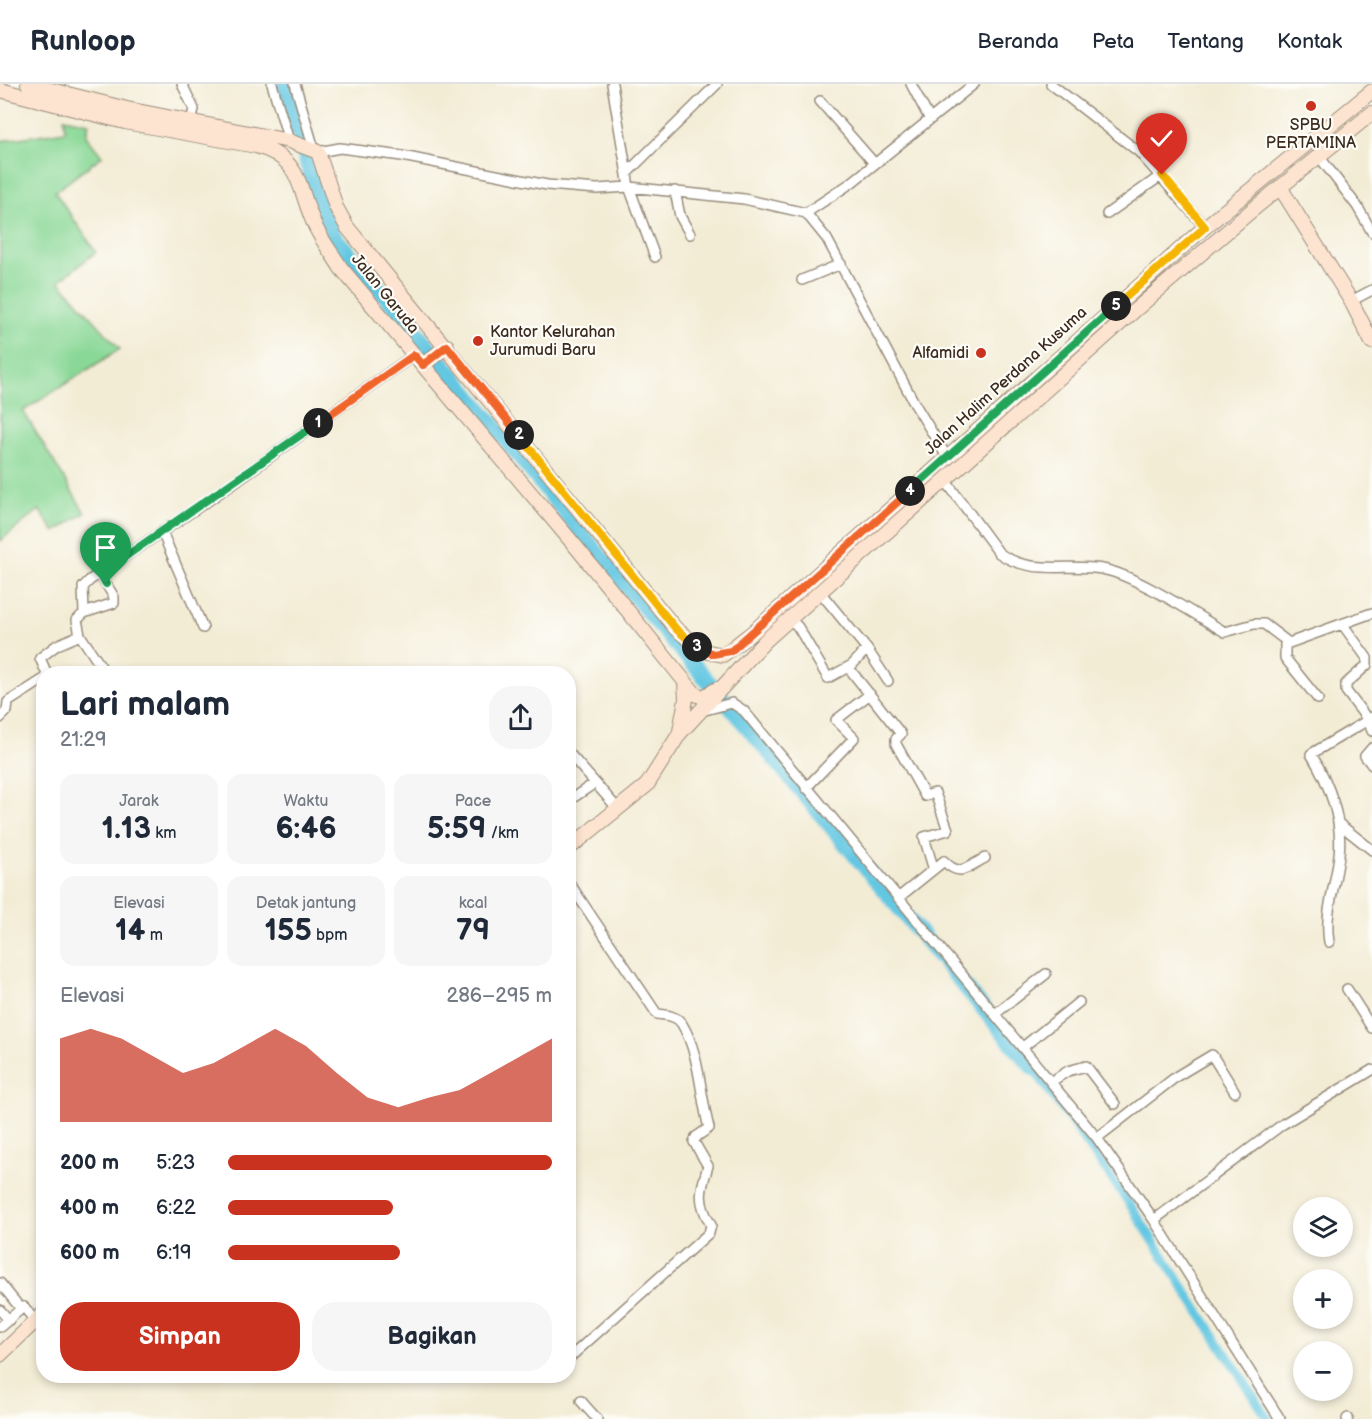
<!DOCTYPE html>
<html lang="id">
<meta charset="utf-8">
<style>
:root{--surface:#fff;--page:#f6f6f7;--text:#1f2937;--muted:#747a83;--line:#e0e1e3;--accent:#c8321e}
body{margin:0;font-family:"Balsamiq Sans",sans-serif;background:var(--page);color:var(--text);height:100vh;display:flex;flex-direction:column;font-size:22px;white-space:nowrap}
*{box-sizing:border-box;margin:0}
p{font-size:20px;color:var(--muted)}
.icon{flex:none;width:33px;height:33px;fill:none;stroke:currentColor;stroke-width:2;stroke-linecap:round;stroke-linejoin:round}
.map{position:relative;flex:1;overflow:hidden}
.side{position:absolute;left:36px;top:582px;width:540px;height:717px;display:flex;flex-direction:column;background:var(--surface);border-radius:24px;box-shadow:0 3px 9px #0003}
.side>*{flex:none}
.buttons{position:absolute;left:1293px;top:1113px;display:grid;gap:12px}
.buttons a{display:grid;place-items:center;width:60px;height:60px;border-radius:50%;background:var(--surface);box-shadow:0 3px 9px #0003;font-size:30px}
.pin{position:absolute;display:grid;place-items:center;width:51px;height:51px;color:#fff;margin:-62px -26px;border-radius:50% 50% 50% 0;rotate:-45deg;box-shadow:0 0 6px #0007}
.pin .icon{rotate:45deg}
.km{position:absolute;width:30px;height:30px;margin:-15px;border-radius:50%;background:#222;color:#fff;font-size:16px;line-height:30px;text-align:center}
.round{display:grid;place-items:center;flex:none;width:63px;height:63px;border-radius:24px;background:var(--page)}
.summary{display:flex;align-items:center;justify-content:space-between;height:102px;padding:0 24px}
h1{font-size:33px;font-weight:800;line-height:45px}
.stats{display:grid;grid-template-columns:repeat(3,1fr);gap:9px;height:102px;padding:6px 24px}
.stats div{display:grid;align-content:center;border-radius:15px;background:var(--page);text-align:center}
.stats b{font-size:30px;font-weight:800}
.stats small{font-size:16px;font-weight:400}
.stats p{font-size:16px}
.chart{height:168px;padding:12px 24px}
.chart p{display:flex;justify-content:space-between}
.chart svg{width:100%;height:108px;margin-top:6px;fill:var(--accent);opacity:.7}
.button{display:flex;gap:12px;margin-top:auto;padding:12px 24px}
.button a{flex:1;height:69px;border-radius:24px;background:var(--accent);color:#fff;font-size:24px;font-weight:800;line-height:69px;text-align:center}
.button a+a{background:var(--page);color:var(--text)}
ul{padding:0 24px;list-style:none;font-size:20px}
li{display:grid;grid-template-columns:96px 72px 1fr;align-items:center;height:45px}
li i{height:15px;border-radius:8px;background:var(--accent)}
header{display:flex;align-items:center;gap:36px;box-sizing:border-box;height:84px;padding:0 30px;background:var(--surface);border-bottom:2px solid var(--line)}
header strong{font-size:28px}
nav{display:flex;gap:33px;margin-inline-start:auto;font-size:21px}
.map>svg:first-child{display:block}
</style>
<header>
<strong>Runloop</strong>
<nav><a>Beranda</a><a>Peta</a><a>Tentang</a><a>Kontak</a></nav>
</header>
<div class="map">
<svg width="1372" height="1335" viewBox="0 0 1372 1335">
<rect width="100%" height="100%" fill="#fdfcf7"/>
<filter id="ink" filterUnits="userSpaceOnUse"><feTurbulence type="fractalNoise" baseFrequency=".0167" numOctaves="2"/><feDisplacementMap in="SourceGraphic" scale="12" xChannelSelector="R" yChannelSelector="G"/><feConvolveMatrix kernelMatrix="1 2 1 2 8 2 1 2 1" color-interpolation-filters="sRGB"/></filter>
<filter id="wash" filterUnits="userSpaceOnUse"><feTurbulence type="fractalNoise" baseFrequency=".008" numOctaves="4" result="noise"/><feDisplacementMap in="SourceGraphic" scale="24" xChannelSelector="R" yChannelSelector="G"/><feGaussianBlur stdDeviation="1.35" result="paint"/><feColorMatrix in="noise" values="0 0 0 0 0 0 0 0 0 0 0 0 0 0 0 0 0 1.4 0 .05"/><feComposite in="paint" operator="in"/></filter>
<g filter="url(#wash)">
<rect width="100%" height="100%" fill="#f3ecd5"/>
<path fill="#8ad897" stroke="#62815a" stroke-width="1.5" d="M64,34L89,39L86,52L102,72L55,108L96,168L59,197L120,265L23,327L85,429L55,448L39,426L0,457V57L65,47Z"/>
<g fill="none" stroke-linecap="round" stroke-linejoin="round">
<path stroke="#64c7e2" stroke-width="9" d="M1033,984L1129,1119L1268,1335"/>
<path stroke="#64c7e2" stroke-width="16" d="M284,0L320,122L334,152L456,295L610,484L757,654L1033,984"/>
</g>
</g>
<g filter="url(#ink)">
<g fill="none" stroke-linecap="round" stroke-linejoin="round">
<defs>
<path id="street" d="M182,0L194,25L191,37
M272,0L289,57
M295,0L314,65
M612,0L629,103L655,173
M911,0L929,34
M1051,0L1139,68L1205,143
M820,17L874,79
M318,68L340,64L402,72L547,101L597,105L629,103L744,115L806,129L827,155L916,322L947,373
M1318,71L1357,122L1372,148
M627,89L717,0
M675,107L680,132L690,150
M806,129L851,99L974,0
M1107,130L1162,91
M802,196L841,180
M1351,217L1372,206
M945,396L999,469C1031,492 1067,479 1102,485C1133,490 1196,531 1225,548L1254,540H1264L1289,559L1372,529
M162,448L203,544
M100,490L114,513V519L84,529L77,536L80,551L106,590
M820,508L867,565L888,597
M84,529L83,503L90,496L209,416L414,271
M790,535L798,543L828,594L852,581L867,565
M1343,541L1367,574V581L1346,600V607L1368,636L1372,633
M1285,557V574L1318,615
M848,583L901,650L896,655V660L925,712L935,709L948,746L924,753L933,783
M47,590L40,574L57,561L80,551
M705,626L732,619L744,627L1097,1054L1154,1136L1280,1335
M0,634L7,627L8,618L44,595
M1372,664L1365,672L1372,681
M568,668L618,725
M806,704L854,654L836,636L870,610
M568,717L595,699
M1338,739L1372,766
M568,797L657,930C667,931 677,932 682,940C700,970 700,1011 709,1044L696,1053L694,1058L708,1082C700,1107 697,1117 711,1141L709,1149L568,1275
M898,814L944,777C960,794 967,783 985,774
M1329,858C1324,828 1336,801 1339,771C1343,736 1329,699 1311,670L1368,636L1372,647
M1347,905L1372,944
M995,930L1046,890
M1023,963L1079,918
M1052,997L1068,987L1086,982L1115,1020
M1097,1054L1177,992L1212,971L1235,1008
M1154,1136L1283,1040L1372,986
M0,1199L21,1225L24,1223L35,1237
M0,1226L9,1236
M0,1243L21,1225
M581,1317L597,1335
M1347,1335L1348,1334"/>
<path id="secondary" d="M28,0L127,25L289,57L318,68L336,123L347,143L676,545L704,567L723,571L753,548L1205,143L1372,7
M0,6L125,38L256,62C304,75 297,105 316,144C323,158 333,171 341,184L577,464L695,610L703,613L717,605
M1280,103L1351,217L1372,258
M423,281L447,262
M680,647L686,615L685,598
M568,765L647,701L680,649L765,557L1134,227L1251,127L1372,29
M0,1271L44,1229"/>
</defs>
<use href="#street" stroke="#978b7a" stroke-width="12"/>
<use href="#secondary" stroke="#978b7a" stroke-width="16"/>
<use href="#street" stroke="#fff" stroke-width="9"/>
<use href="#secondary" stroke="#fde4d0" stroke-width="14"/>
</g>
</g>
<g fill="none" stroke-linecap="round" stroke-linejoin="round" filter="url(#ink)">
<defs>
<path id="split-1" d="M106,500L100,490L318,339"/>
<path id="split-2" d="M318,339L414,271L423,281L447,262L519,351"/>
<path id="split-3" d="M519,351L676,545L697,563"/>
<path id="split-4" d="M697,563L713,570L731,567L910,407"/>
<path id="split-5" d="M910,407L1116,222"/>
<path id="split-6" d="M1116,222L1205,143L1162,91"/>
</defs>
<use href="#split-1" stroke="#fff" stroke-width="12"/>
<use href="#split-2" stroke="#fff" stroke-width="12"/>
<use href="#split-3" stroke="#fff" stroke-width="12"/>
<use href="#split-4" stroke="#fff" stroke-width="12"/>
<use href="#split-5" stroke="#fff" stroke-width="12"/>
<use href="#split-6" stroke="#fff" stroke-width="12"/>
<use href="#split-1" stroke="#22a559" stroke-width="8"/>
<use href="#split-2" stroke="#f0652b" stroke-width="8"/>
<use href="#split-3" stroke="#f5b400" stroke-width="8"/>
<use href="#split-4" stroke="#f0652b" stroke-width="8"/>
<use href="#split-5" stroke="#22a559" stroke-width="8"/>
<use href="#split-6" stroke="#f5b400" stroke-width="8"/>
</g>
<g fill="#c8321e" stroke="#fdfcf7" stroke-width="2">
<circle cx="1311" cy="22" r="6"/>
<circle cx="478" cy="257" r="6"/>
<circle cx="981" cy="269" r="6"/>
</g>
<g text-anchor="middle" dominant-baseline="central" stroke-width="4.5" stroke-linejoin="round" paint-order="stroke">
<g font-size="16" fill="#3b2a1e" stroke="#fdfcf7">
<text x="1311" y="41">SPBU<tspan x="1311" dy="18">PERTAMINA</tspan></text>
<text x="490" y="248" text-anchor="start">Kantor Kelurahan<tspan x="490" dy="18">Jurumudi Baru</tspan></text>
<text x="969" y="269" text-anchor="end">Alfamidi</text>
</g>
<g font-size="16" fill="#3b2a1e" stroke="#fdfcf7">
<text transform="translate(385 210) rotate(51)">Jalan Garuda</text>
<text transform="translate(1006 297) rotate(-42)">Jalan Halim Perdana Kusuma</text>
</g>
</g>
</svg>
<div class="buttons">
<a><svg class="icon" aria-label="layers" viewBox="0 0 24 24"><path d="M12 4l9 5-9 5-9-5zM3 14l9 5 9-5"/></svg></a>
<a>+</a>
<a>−</a>
</div>
<div class="pin" style="left:106px;top:500px;background:#1e9e55"><svg class="icon" aria-label="arrive" viewBox="0 0 24 24"><path d="M6 21V4h12l-3 4 3 4H6"/></svg></div>
<div class="pin" style="left:1162px;top:91px;background:#d93025"><svg class="icon" aria-label="check" viewBox="0 0 24 24"><path d="M5 12l5 5 9-10"/></svg></div>
<b class="km" style="left:318px;top:339px">1</b>
<b class="km" style="left:519px;top:351px">2</b>
<b class="km" style="left:697px;top:563px">3</b>
<b class="km" style="left:910px;top:407px">4</b>
<b class="km" style="left:1116px;top:222px">5</b>
<section class="side">
<div class="summary"><div><h1>Lari malam</h1><p>21:29</p></div><a class="round"><svg class="icon" aria-label="share" viewBox="0 0 24 24"><path d="M12 15V3M7 8l5-5 5 5M5 13v7h14v-7"/></svg></a></div>
<div class="stats">
<div><p>Jarak</p><b>1.13<small> km</small></b></div>
<div><p>Waktu</p><b>6:46</b></div>
<div><p>Pace</p><b>5:59<small> /km</small></b></div>
</div>
<div class="stats">
<div><p>Elevasi</p><b>14<small> m</small></b></div>
<div><p>Detak jantung</p><b>155<small> bpm</small></b></div>
<div><p>kcal</p><b>79</b></div>
</div>
<div class="chart"><p><span>Elevasi</span>286–295 m</p>
<svg viewBox="0 0 160 44" preserveAspectRatio="none"><path d="M0 44V10L10 6L20 10L30 17L40 24L50 20L60 13L70 6L80 13L90 24L100 34L110 38L120 34L130 31L140 24L150 17L160 10V44z"/></svg>
</div>
<ul>
<li><b>200 m</b>5:23<i style="width:100%"></i></li>
<li><b>400 m</b>6:22<i style="width:51%"></i></li>
<li><b>600 m</b>6:19<i style="width:53%"></i></li>
</ul>
<div class="button"><a>Simpan</a><a>Bagikan</a></div>
</section>
</div>
